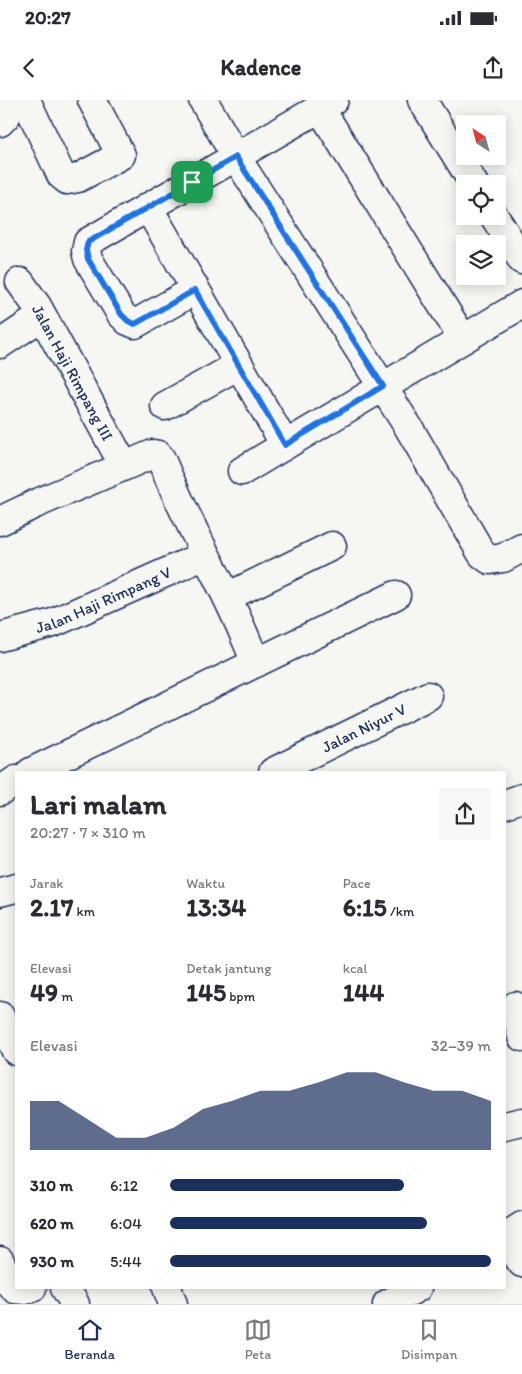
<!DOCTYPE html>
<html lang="id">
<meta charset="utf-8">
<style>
:root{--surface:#fff;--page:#f7f7f7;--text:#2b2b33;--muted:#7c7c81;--line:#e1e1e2;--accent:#1b2f5e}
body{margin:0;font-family:Itim,sans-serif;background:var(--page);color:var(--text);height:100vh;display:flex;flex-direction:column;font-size:19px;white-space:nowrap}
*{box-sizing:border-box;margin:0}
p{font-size:16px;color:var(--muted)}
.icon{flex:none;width:28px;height:28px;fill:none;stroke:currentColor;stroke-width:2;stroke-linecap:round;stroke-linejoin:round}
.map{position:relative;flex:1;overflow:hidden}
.side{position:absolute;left:15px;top:671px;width:491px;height:518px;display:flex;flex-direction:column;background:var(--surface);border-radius:0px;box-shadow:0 2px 12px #0003}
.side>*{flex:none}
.needle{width:32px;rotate:324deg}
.tools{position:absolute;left:456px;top:15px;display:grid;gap:10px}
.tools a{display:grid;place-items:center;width:50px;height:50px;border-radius:0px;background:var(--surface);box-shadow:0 2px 12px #0003;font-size:25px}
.pin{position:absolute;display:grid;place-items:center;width:42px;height:42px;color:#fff;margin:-21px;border-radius:10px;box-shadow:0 2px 8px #0006}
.round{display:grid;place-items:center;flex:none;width:52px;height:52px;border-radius:0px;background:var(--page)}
.overview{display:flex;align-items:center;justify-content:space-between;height:85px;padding:0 15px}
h1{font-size:28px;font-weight:800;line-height:38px}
.metrics{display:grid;grid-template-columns:repeat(3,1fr);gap:8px;height:85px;padding:5px 15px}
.metrics div{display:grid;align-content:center}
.metrics b{font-size:25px;font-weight:800}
.metrics small{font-size:14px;font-weight:400}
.metrics p{font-size:14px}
.chart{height:140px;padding:10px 15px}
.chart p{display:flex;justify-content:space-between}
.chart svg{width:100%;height:90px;margin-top:5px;fill:var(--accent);opacity:.7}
ul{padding:0 15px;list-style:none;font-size:16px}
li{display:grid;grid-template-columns:80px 60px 1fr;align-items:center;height:38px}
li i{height:12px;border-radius:6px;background:var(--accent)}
.status{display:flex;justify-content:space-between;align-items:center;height:35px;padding:0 25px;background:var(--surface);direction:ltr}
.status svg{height:14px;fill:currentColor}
header{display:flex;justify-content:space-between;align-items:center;height:65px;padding:0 15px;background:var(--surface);font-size:22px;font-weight:800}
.tabs{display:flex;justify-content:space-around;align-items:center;height:70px;border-top:1px solid var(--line);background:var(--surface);font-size:14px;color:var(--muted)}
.tabs a{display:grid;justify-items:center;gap:2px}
.tabs .active{color:var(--accent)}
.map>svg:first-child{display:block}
</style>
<div class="status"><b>20:27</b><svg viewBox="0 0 49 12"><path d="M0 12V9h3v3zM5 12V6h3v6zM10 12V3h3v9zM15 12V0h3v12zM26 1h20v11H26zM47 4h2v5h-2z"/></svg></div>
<header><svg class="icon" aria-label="back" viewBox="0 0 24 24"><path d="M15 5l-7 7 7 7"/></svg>Kadence<svg class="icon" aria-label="share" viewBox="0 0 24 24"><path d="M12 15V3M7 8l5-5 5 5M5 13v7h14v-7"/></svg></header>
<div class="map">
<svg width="522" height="1204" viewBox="0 0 522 1204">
<rect width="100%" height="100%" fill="#f6f6f2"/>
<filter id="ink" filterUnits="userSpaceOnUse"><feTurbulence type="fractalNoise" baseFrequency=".02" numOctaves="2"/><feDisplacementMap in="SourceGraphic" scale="10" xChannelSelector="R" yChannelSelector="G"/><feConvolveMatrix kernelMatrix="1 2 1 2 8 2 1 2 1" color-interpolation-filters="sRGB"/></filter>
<g filter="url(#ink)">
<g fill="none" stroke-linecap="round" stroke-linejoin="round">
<defs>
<g id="minor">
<path d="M0,0L6,16L0,22"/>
<path d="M26,0L61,75L67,80L78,78L121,55L92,0"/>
<path d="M203,0L236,57L409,328L482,454L490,460L503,458L522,448"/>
<path d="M422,0L474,84"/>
<path d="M320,8L463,239"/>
<path d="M148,107L285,345"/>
<path d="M494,116L522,160"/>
<path id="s1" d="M20,182L37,206L124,366"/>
<path d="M195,190L135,224L128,221L121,214L88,159L86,151L88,142L334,0"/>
<path d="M0,244L42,216"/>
<path d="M165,306L239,265"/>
<path d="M242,371L522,204"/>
<path d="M0,421L35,404L153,354L158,355L161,359C180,406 204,451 227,497C237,518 247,541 256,563"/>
<path d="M227,497L332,446"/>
<path id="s2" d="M0,537L53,523L205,455"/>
<path d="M31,672L396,495"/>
<path id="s3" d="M273,672L428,596"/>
<path d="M0,691L16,680"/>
<path d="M505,704L522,698"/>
<path d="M0,792L16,788"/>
<path d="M515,906L522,937"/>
<path d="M0,916L16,951"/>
<path d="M505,1026L522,1022"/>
<path d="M505,1137L522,1126"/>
<path d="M505,1142L522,1163"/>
<path d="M0,1161L9,1183L15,1189L25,1190L32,1188"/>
<path d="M65,1188L75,1204"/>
<path d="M167,1188L173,1204"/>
<path d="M387,1204L417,1188"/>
</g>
</defs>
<use href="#minor" stroke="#1b2f5e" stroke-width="31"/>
<use href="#minor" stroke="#f6f6f2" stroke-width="28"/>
</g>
</g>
<g fill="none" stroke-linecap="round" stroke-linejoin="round" filter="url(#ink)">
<defs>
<path id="route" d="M236,57L383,286L285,345L195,190L135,224L128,221L121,214L88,159L86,150L88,142Z"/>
</defs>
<use href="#route" stroke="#fff" stroke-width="10"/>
<use href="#route" stroke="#1a73e8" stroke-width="6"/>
</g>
<g text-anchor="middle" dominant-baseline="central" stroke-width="4.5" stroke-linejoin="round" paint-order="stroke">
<g font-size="16" fill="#1b2f5e" stroke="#f6f6f2">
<text stroke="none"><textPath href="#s1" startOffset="105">Jalan Haji Rimpang III</textPath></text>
<text stroke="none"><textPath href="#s2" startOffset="110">Jalan Haji Rimpang V</textPath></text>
<text stroke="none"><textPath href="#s3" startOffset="101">Jalan Niyur V</textPath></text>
</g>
</g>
</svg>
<div class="tools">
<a><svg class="needle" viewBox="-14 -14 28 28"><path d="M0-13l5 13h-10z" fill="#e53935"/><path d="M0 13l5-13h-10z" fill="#7c7c81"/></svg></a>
<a><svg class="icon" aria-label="locate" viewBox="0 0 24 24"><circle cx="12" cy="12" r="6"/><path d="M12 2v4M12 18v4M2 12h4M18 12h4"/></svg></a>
<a><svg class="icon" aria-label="layers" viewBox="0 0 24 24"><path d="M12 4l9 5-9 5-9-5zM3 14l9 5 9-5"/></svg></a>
</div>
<div class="pin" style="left:192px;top:82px;background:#1e9e55"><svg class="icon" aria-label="arrive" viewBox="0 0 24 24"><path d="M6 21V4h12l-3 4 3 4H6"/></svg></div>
<section class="side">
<div class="overview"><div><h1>Lari malam</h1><p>20:27 · 7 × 310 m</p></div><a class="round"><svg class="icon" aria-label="share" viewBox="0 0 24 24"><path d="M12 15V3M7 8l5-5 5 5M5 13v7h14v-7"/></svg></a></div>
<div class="metrics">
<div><p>Jarak</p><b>2.17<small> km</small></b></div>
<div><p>Waktu</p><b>13:34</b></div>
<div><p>Pace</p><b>6:15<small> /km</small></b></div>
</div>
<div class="metrics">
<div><p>Elevasi</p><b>49<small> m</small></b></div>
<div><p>Detak jantung</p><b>145<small> bpm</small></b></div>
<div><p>kcal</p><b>144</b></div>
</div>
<div class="chart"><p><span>Elevasi</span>32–39 m</p>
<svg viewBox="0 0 160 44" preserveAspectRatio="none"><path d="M0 44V20L10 20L20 29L30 38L40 38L50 33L60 24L70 20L80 15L90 15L100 11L110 6L120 6L130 11L140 15L150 15L160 20V44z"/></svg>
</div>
<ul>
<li><b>310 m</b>6:12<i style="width:73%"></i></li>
<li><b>620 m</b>6:04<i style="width:80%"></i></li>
<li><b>930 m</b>5:44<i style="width:100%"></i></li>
</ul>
</section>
</div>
<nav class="tabs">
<a class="active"><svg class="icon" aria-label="home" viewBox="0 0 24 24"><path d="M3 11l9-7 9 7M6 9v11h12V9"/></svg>Beranda</a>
<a><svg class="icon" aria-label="map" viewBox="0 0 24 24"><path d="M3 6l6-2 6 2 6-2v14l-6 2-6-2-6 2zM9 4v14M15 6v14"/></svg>Peta</a>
<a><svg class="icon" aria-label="saved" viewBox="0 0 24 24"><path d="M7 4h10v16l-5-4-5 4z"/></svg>Disimpan</a>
</nav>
